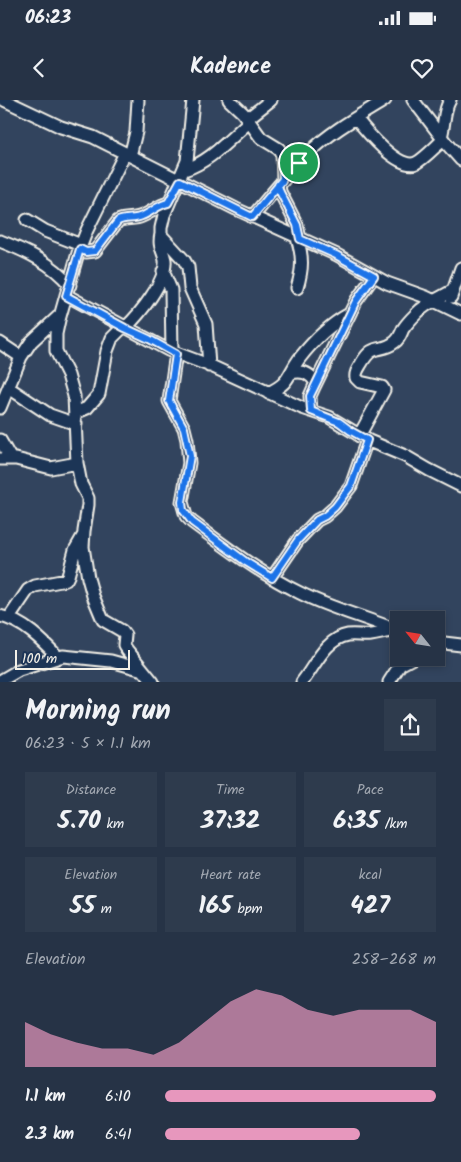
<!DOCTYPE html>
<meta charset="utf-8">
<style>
:root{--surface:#263346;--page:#2e3b4d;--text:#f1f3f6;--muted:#a4aab3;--line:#424e5f;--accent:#e797bd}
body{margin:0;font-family:Kalam,sans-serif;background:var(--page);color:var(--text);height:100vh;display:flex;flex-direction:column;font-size:19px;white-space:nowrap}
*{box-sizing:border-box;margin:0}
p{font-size:16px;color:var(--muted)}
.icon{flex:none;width:28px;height:28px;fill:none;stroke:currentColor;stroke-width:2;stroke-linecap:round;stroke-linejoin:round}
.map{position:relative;height:582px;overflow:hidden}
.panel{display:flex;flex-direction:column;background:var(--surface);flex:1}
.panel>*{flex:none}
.needle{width:32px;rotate:300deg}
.tools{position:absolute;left:390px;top:511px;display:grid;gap:10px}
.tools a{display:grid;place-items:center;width:55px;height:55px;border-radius:0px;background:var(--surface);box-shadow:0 2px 8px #0003,0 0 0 1px var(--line);font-size:25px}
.scale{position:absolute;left:15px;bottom:12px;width:115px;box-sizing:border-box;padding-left:5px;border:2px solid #f4f1e8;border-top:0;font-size:14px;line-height:18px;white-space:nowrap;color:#f4f1e8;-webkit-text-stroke:4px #1d3557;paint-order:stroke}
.pin{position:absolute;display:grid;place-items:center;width:42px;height:42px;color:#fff;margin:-21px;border:2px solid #fff;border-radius:50%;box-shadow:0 1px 5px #0007}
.round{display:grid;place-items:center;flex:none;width:52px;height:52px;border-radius:0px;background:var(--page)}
.summary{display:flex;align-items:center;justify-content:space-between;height:85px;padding:0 25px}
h1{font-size:28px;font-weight:700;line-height:38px}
.figures{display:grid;grid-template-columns:repeat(3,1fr);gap:8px;height:85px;padding:5px 25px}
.figures div{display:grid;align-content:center;border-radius:0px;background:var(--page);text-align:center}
.figures b{font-size:25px;font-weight:700}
.figures small{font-size:14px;font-weight:400}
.figures p{font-size:14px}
.chart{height:140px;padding:10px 25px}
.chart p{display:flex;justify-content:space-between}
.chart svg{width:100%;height:90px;margin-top:5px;fill:var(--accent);opacity:.7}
ul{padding:0 25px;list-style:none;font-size:16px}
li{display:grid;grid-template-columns:80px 60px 1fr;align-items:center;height:38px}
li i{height:12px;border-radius:6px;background:var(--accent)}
.status{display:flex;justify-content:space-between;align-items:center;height:35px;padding:0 25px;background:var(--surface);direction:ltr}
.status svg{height:14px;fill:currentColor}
header{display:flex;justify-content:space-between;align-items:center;height:65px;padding:0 25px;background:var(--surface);font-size:22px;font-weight:700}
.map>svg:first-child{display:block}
</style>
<div class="status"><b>06:23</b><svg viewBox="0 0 49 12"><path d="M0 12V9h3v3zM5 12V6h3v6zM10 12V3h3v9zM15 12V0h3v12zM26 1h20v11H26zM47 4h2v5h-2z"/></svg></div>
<header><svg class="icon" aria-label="back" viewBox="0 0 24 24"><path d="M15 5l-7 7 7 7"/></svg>Kadence<svg class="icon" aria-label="heart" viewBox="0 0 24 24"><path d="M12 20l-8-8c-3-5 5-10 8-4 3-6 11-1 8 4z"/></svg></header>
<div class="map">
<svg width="461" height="582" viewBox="0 0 461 582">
<rect width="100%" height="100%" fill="#32445e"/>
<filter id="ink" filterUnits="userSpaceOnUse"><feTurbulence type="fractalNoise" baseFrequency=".02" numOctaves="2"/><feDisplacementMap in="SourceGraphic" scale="10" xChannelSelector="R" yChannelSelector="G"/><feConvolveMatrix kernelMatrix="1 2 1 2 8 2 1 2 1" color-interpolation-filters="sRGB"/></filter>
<g filter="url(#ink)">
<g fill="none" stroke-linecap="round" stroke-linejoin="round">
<defs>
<path id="minor" d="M4,0L61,27L93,37L236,109L337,155L387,183L426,197L461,214
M193,0L187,61L164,115L161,128V135L184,160L188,167L190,188L206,224L209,266
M229,0L243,13L261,38L279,49L282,55L283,79
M413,0L446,43L461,60
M356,18C366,31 398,70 416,63C424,59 436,46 443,40
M247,19L271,0
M441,37C445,24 443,11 450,0
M125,53L87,130L78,153L59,220L56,234V251L68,275L74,296L77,363L81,384L88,398V405L84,431L83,447L88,478L93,496L103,520L122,531L125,535L124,545L127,550L153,582
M130,56L136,32L138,0
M184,70C210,62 228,40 249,22
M279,85L280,92L297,125L300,139
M252,117C271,95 288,73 309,53C331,31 359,16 385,0
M27,120L45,131L81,145
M297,138C303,157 303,168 297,188
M0,141C26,151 52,163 70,185
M80,149L86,152L95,151L118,121C126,117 134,120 142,116C152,112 158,106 168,103
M163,171L171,190L172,252
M66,195L168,250L211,266L302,308L329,317L369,341L405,356L429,370L461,386
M451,197L461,168
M125,228C139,215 167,181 165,160C163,149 158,147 161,134
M0,243L21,257
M176,253L169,301L184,328L187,340L189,363L182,402L186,416L192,422C227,448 261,474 300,493C328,507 357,515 386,526L395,531
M291,273C302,270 310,273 316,283
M9,288L50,315L76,324
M268,293C290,283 287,276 299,259C313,241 329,225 349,214
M0,308L21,257L31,242L60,215
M311,311L310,296L314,287L356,201L374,176
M75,313L87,308L99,294L107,251L112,238L123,227
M359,336L384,290L382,287L360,282L356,278C355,273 358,269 361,264C374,241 380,254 395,242C400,238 401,233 403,229C407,223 412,218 416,214C427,202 439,199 452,191
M0,340L11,359
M0,359H16L51,368L77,363
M272,478L298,440L317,420L325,416L335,407L344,395L351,386L367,340
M0,516C23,521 42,540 58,557
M9,518L28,490L35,486L66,480L68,476L75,450L83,436
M436,542L461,545
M0,581L19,570L63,556L111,561L143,570
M302,582C315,566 325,539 348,535C355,534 364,536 371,535C380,534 386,531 395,531
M389,582L400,565L413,558"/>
</defs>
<use href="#minor" stroke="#f4f1e8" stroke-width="15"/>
<use href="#minor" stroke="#1d3557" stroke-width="11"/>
</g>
</g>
<g fill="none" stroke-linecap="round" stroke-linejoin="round" filter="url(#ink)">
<defs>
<path id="route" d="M299,63L283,79L282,81L252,117L180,81L168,103C158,105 152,112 142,116C134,120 126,117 118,121L95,151L86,152L80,149L66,196L125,228L149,239L176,254L169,301L184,328L190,356L182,402L183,410L192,422L246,462L272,478L298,440L317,420L325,416L335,407L344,395L351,386L367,340L351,331L339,322L311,311L310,296L314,288L356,201L374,176L336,155L300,139L297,125L280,92L278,85L283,79L282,60L290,64L299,63"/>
</defs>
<use href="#route" stroke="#fff" stroke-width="10"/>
<use href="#route" stroke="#1a73e8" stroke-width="6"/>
</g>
</svg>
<div class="tools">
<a><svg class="needle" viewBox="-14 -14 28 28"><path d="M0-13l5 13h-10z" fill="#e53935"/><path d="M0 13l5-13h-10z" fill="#a4aab3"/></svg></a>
</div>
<div class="scale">100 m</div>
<div class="pin" style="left:299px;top:63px;background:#1e9e55"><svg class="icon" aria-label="arrive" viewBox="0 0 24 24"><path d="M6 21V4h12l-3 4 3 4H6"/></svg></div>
</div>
<section class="panel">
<div class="summary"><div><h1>Morning run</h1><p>06:23 · 5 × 1.1 km</p></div><a class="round"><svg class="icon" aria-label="share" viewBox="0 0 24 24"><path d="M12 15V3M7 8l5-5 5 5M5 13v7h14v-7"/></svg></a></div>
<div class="figures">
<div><p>Distance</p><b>5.70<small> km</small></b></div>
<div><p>Time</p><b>37:32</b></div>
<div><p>Pace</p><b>6:35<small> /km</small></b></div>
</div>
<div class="figures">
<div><p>Elevation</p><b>55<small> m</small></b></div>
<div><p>Heart rate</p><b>165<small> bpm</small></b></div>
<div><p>kcal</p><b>427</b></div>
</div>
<div class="chart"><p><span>Elevation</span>258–268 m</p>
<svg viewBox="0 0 160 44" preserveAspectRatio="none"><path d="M0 44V22L10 28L20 32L30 35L40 35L50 38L60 32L70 22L80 12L90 6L100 9L110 16L120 19L130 16L140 16L150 16L160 22V44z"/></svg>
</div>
<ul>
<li><b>1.1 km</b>6:10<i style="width:100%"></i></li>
<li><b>2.3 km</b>6:41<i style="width:72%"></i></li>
</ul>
</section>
